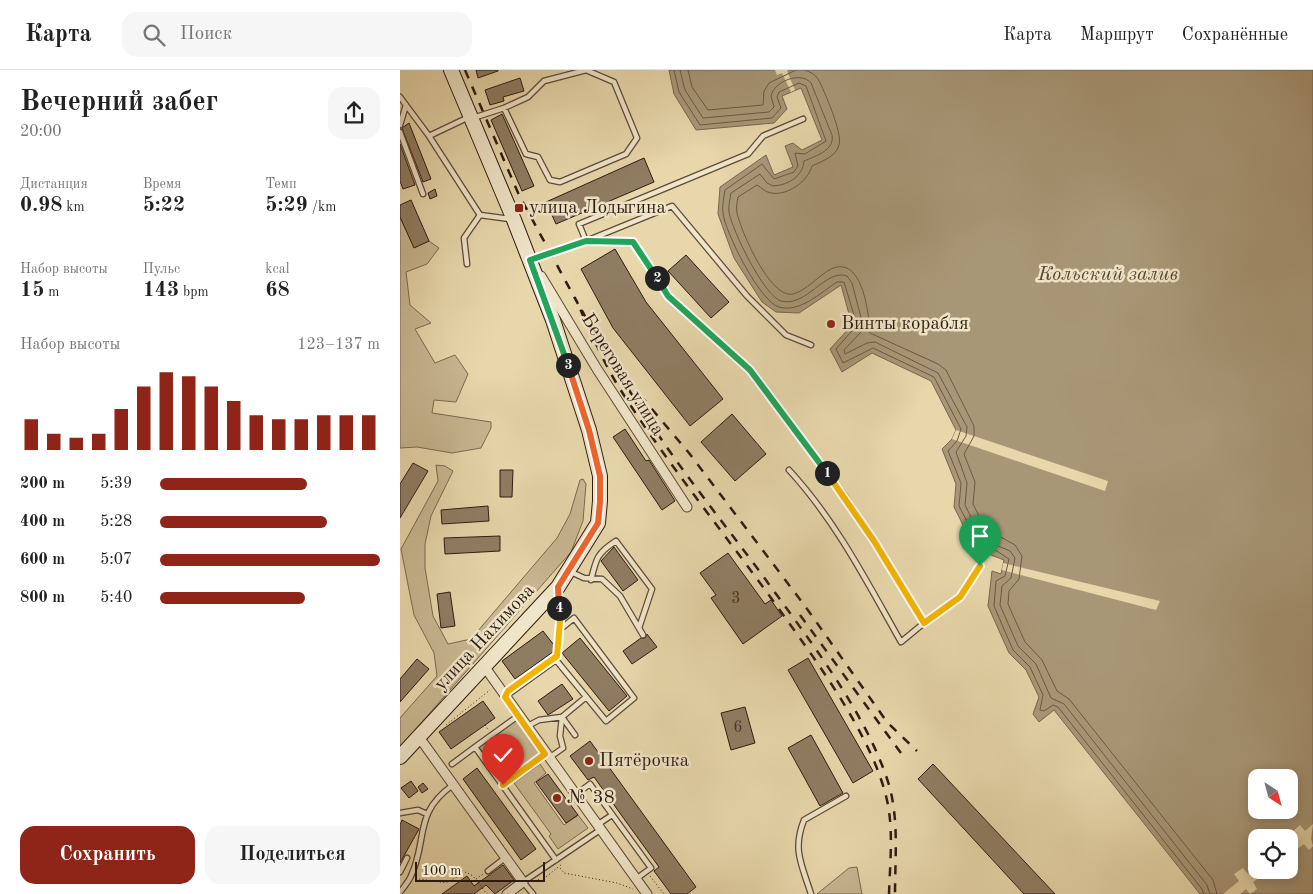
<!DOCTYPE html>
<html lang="ru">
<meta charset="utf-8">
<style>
:root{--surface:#fff;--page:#f6f6f6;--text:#222;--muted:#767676;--line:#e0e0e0;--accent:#8f2418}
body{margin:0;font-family:"Old Standard TT",serif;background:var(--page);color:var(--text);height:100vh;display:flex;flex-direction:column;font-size:19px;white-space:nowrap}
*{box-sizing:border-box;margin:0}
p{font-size:16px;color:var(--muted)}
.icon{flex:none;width:28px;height:28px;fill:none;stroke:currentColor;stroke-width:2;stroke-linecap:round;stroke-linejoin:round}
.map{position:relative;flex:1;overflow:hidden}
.details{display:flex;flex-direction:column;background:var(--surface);width:400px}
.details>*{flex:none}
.needle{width:32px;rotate:144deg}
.tools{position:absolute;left:848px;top:699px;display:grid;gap:10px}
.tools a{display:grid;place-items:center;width:50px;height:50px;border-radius:10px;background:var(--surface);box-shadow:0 2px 12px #0003;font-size:25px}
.scale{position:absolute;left:15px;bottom:12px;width:130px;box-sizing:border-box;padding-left:5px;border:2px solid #2f1b12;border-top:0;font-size:14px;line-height:18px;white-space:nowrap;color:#2f1b12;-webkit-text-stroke:4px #efe5c8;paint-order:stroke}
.pin{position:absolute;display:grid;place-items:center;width:42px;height:42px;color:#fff;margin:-51px -21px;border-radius:50% 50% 50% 0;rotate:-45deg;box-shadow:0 0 5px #0007}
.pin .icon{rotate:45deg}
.km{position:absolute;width:25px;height:25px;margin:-12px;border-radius:50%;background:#222;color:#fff;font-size:14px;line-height:25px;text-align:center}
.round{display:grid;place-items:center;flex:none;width:52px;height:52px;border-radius:15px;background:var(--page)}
.head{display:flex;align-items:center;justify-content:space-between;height:85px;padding:0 20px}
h1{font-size:28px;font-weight:700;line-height:38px}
.stats{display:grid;grid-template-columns:repeat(3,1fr);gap:8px;height:85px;padding:5px 20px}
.stats div{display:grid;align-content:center}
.stats b{font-size:21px;font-weight:700}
.stats small{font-size:14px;font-weight:400}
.stats p{font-size:14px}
.chart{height:140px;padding:10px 20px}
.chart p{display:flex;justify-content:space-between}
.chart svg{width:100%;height:90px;margin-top:5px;stroke:var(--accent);stroke-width:6}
.action{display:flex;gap:10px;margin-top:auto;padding:10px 20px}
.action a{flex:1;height:58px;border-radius:15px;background:var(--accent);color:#fff;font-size:20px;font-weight:700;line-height:58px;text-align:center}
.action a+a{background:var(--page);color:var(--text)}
ul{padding:0 20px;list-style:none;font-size:16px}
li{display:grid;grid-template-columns:80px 60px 1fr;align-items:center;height:38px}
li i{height:12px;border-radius:6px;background:var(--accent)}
header{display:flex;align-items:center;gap:30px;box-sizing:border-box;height:70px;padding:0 25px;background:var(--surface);border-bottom:1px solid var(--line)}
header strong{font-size:24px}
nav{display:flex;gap:28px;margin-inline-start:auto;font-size:18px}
.search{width:350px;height:45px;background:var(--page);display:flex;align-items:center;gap:12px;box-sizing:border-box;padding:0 18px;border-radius:15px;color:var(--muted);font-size:19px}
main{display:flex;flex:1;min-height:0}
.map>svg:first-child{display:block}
</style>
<header>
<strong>Карта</strong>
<div class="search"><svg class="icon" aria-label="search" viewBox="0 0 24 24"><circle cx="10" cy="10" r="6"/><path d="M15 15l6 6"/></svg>Поиск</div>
<nav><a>Карта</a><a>Маршрут</a><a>Сохранённые</a></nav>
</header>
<main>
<section class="details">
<div class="head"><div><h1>Вечерний забег</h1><p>20:00</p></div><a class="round"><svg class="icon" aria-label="share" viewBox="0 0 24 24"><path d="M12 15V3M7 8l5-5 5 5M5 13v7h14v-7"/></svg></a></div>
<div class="stats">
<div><p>Дистанция</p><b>0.98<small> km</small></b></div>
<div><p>Время</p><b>5:22</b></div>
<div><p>Темп</p><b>5:29<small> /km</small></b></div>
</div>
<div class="stats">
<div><p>Набор высоты</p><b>15<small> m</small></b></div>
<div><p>Пульс</p><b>143<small> bpm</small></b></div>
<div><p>kcal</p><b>68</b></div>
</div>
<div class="chart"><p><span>Набор высоты</span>123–137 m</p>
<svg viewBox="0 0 160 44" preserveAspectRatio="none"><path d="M5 44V29M15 44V36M25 44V38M35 44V36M45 44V24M55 44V13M65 44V6M75 44V8M85 44V13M95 44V20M105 44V27M115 44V29M125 44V29M135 44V27M145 44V27M155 44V27"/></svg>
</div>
<ul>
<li><b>200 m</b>5:39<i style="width:67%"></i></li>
<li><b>400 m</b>5:28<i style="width:76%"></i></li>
<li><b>600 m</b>5:07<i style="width:100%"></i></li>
<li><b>800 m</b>5:40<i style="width:66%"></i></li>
</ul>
<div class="action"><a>Сохранить</a><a>Поделиться</a></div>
</section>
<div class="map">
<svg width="913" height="824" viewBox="0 0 913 824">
<rect width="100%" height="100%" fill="#e7d7ab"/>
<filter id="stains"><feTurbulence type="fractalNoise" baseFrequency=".004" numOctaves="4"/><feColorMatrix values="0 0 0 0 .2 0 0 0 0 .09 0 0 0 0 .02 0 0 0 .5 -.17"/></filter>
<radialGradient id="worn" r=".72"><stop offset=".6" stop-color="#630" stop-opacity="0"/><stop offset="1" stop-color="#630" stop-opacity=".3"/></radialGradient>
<path fill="#c8b791" stroke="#7c6952" d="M0,147L14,177L29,171L39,178L27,194L6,202L10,235L31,253L15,259L35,293L55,285L68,304L56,332L34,330L32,343L91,352V358L81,378L52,383L17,377L0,378Z
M36,395L45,396L53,401L31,446L25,474V498L33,546L48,574L71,569L157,468L170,444L180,410L183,409L186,414L183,451L171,482L0,677V648L37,606L34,583L14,545L1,479L38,411Z
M116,650L141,683L104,711L79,677Z
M140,694L146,703L134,713L164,755L178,745L188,758L158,779L149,766L151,764L114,713Z
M457,797L462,824H417L449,798Z"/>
<path fill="#a89777" stroke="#78654f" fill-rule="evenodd" d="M269,0H913V824H800L654,640L639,652L633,644L639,627L626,600L609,583L588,536L592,501L601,504L604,490L591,485L571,471L554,437L556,414L542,379L552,369L556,360L531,311L472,283L442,302L430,279L452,255L441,215L399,243L376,242L362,232L334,188L318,144L320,117L366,85L374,105L393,97L385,76L393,73L402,80L422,70L401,18L382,26L387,39L374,53L296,60L274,24ZM856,708H889V740H856ZM856,768H889V800H856Z"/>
<path fill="#e7d7ab" d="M375,0H389L387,1L395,20L391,22L382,3L377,5Z
M556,360L708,411L705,421L552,369Z
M603,493L760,531L756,540L602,500Z
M913,754L911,769L913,776L909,780L904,774L889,785V773L896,767L892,762L900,755L905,761Z
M843,798L848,804L856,798V800H870L853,812L857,819L850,824L846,819L840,824H823L839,811L834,804Z"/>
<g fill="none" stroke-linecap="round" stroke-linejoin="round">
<path stroke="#6c5944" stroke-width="1" d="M274,0L279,22L300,55L372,48L381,38L377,27L379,22L399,13L406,16L426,71L405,84L395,83L398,96L394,102L374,109L362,94L325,120C324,126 322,136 323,143C325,162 360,232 379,237C400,243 420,223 437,212H444L457,255L436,279L443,293L473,278L534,307L561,359L557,371L548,381L561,413L559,436L575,467L609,489L605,506L596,511L594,536L613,580L630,597L643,625L640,640L644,641L653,635L658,637L802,819L804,824
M280,0L285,20L303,48L369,42L374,37L371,26C374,11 401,1 411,13L432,65C435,80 416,86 404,91C403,106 389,115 373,116L367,113L360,104L331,123C330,129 328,137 329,142C332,160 364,226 381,231C406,238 426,198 447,206L452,213L463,255L461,262L444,280L445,284L467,273L475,272L538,303L567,357L566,366L556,382L567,413L565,435L579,463L596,475L610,481L615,488L611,508L602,516L600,535L618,576L636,594L651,628L664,634L807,815L810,824
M288,0L292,17L308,40L363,35L364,21L369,13L396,0
M405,0C410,2 415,4 418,9C424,20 443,64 439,75C436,87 422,91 412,96C408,111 388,126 371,123C365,122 362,118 357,115L338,127C337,132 336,138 337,143C341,161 370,229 393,224C406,221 419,205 431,199C463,184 469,246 470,263L538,294L546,300L574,356V366L564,384L575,412L573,434L585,458L615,475L622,486L619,509L609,521L608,534L625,572L642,590L657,621L669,629L813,810L817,824"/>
</g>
<path fill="#8f7d62" stroke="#2f1b12" d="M76,0H98V1L78,8Z
M120,8L124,21L103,27L104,31L90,35L85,20Z
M102,44L134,116L122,121L91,50Z
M9,53L31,109L23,112L2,58Z
M0,74L15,115L3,119L0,111Z
M244,88L254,112L156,154L146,132Z
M35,119L37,126L30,129L28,123Z
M11,130L29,171L14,178L0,147V135Z
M215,179L246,232L323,329L290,356L213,258L181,199Z
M286,185L329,232L311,248L268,201Z
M332,344L366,384L335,411L301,372Z
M225,359L246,391L249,390L275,431L262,440L213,367Z
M13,393L28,401L0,448V414Z
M100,400H113L112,427H100Z
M88,436L89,451L42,454L41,440Z
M100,466V481L45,484L44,468Z
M214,477L238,510L223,521L201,491Z
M328,483L365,534L371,530L382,546L343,574L311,528L316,525L300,503Z
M50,522L55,556L41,558L37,524Z
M143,561L157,579L115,609L102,591Z
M247,564L257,577L232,594L223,581L241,568H245Z
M180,568L227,626L209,641L162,583Z
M408,588L473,701L453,713L388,600Z
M17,589L29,599L0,632V609Z
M162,614L173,629L148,645L138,631Z
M83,631L95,648L51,679L39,662Z
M345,637L355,673L331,680L321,643Z
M411,665L443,723L420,736L388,678Z
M190,671L296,817L287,824H271L254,801L259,797L227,753L194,707L188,710L170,686Z
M533,694L655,824H624L518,709Z
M77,698L136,779L121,790L63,709Z
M148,704L178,745L166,753L136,712Z
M11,711L18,721L9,728L1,718Z
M23,713L28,719L22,723L18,717Z
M2,750L19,759L0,793V755Z
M103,795L114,810L95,824L86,815L74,824H42L67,806L74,816Z"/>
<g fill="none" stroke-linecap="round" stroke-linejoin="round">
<defs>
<path id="lane" d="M0,27L29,66L80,145L110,149
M73,48L104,38L128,27L144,11L186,0L214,12L237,68L226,84L160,112L150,110L138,87L126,84L104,38
M403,49L363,66L348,84L179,154L186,171L233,172L268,226L350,300L445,426L524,553L561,527L580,496
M0,55L6,35
M0,62L23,124
M29,66L69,47
M131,190L186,171L272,136L347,226L386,265L411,275
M67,194L64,168L80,145
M389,400C436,451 467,512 501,572L524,553
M171,502L184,508L202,509L220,526L243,565
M191,510C196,489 197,483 216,471L252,519L239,558
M106,626L156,590L206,651L234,628L174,548L163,557
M118,646L75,677L156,790
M162,647L175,665
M126,657L139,650L162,647L186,627
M149,688L163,678L160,666L162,647
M52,694L75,677
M175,725L190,714L251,798L236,809
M0,743L18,740L27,744
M197,755L212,745
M88,801L105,788
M0,802L7,788
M0,822C4,817 9,811 11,806C28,770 13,743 53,715
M133,824L123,812L200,760
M411,824C402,795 392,780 404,750L446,726"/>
<path id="street" d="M141,206L197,299L287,437
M84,596L247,824
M19,667L123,812L107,824"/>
<path id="secondary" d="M0,687L158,517L198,453L200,431V406L189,360L153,250L114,150L51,0"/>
</defs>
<use href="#lane" stroke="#5d4a38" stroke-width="7"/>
<use href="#street" stroke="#5d4a38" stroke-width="11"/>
<use href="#secondary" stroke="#2f1b12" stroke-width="16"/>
<path stroke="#2f1b12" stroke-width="1" stroke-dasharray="1 2.5" stroke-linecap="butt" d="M159,533L160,551
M157,584L159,563
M46,655L90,620
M85,655L88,659
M107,712L139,689
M160,798L164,803L217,813L233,819
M250,806L264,824
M76,809L83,804
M138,809L141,811L162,794
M16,811L20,809L46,813L66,802L73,806L87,824"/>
<use href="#lane" stroke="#efe5c8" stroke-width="4.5"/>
<use href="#street" stroke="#efe5c8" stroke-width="9"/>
<use href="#secondary" stroke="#efe5c8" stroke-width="14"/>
<path stroke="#2f1b12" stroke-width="2.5" stroke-dasharray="9 9" stroke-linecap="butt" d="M65,0L119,125L178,234
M240,325L289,383L405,536L487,652L517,681
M400,545L506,690
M489,824C490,792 494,757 486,726C471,666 420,596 384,546C330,470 270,398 220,319C202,290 189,258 175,228C199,272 225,315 253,357C287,408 326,456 363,506C407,567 467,643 489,715C499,750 495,788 495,824"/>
</g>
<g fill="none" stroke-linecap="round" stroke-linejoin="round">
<defs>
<path id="split-1" d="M427,403L474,471L524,553L560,527L580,496"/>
<path id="split-2" d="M257,208L268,226L350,300L427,403"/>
<path id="split-3" d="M168,295L130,190L186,171L233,172L257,208"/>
<path id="split-4" d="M159,538L158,517L198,453L200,432V406L189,360L168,295"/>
<path id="split-5" d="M103,715L145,684L105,627L108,621L157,586L160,552L159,538"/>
</defs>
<use href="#split-1" stroke="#fff" stroke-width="10"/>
<use href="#split-2" stroke="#fff" stroke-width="10"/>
<use href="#split-3" stroke="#fff" stroke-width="10"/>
<use href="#split-4" stroke="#fff" stroke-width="10"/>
<use href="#split-5" stroke="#fff" stroke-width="10"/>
<use href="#split-1" stroke="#f5b400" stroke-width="6"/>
<use href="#split-2" stroke="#22a559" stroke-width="6"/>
<use href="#split-3" stroke="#22a559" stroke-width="6"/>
<use href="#split-4" stroke="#f0652b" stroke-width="6"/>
<use href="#split-5" stroke="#f5b400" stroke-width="6"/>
</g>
<g fill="#8f2418" stroke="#efe5c8" stroke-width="2">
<rect x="114" y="133" width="10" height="10" rx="2.5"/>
<circle cx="431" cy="254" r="5"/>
<circle cx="189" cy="691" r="5"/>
<circle cx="157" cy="728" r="5"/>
</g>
<g text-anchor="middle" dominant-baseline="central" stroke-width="5" stroke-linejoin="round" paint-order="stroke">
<g font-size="16" fill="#473426">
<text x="336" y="529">3</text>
<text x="338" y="658">6</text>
</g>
<g font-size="19" fill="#2f1b12" stroke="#efe5c8" text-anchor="start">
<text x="129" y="138">улица Лодыгина</text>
<text x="441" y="254">Винты корабля</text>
<text x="199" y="691">Пятёрочка</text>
<text x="167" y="728">№ 38</text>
</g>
<g font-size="19" fill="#2f1b12" stroke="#efe5c8">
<text transform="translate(222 305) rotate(58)">Береговая улица</text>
<text transform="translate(85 568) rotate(-47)">улица Нахимова</text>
</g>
<g font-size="20" font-style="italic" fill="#594635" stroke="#efe5c8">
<text x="708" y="205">Кольский залив</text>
</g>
</g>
<rect width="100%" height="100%" filter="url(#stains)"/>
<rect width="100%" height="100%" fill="url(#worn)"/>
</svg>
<div class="tools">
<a><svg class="needle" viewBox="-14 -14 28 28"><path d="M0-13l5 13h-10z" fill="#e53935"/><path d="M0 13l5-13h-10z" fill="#767676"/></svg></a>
<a><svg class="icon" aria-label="locate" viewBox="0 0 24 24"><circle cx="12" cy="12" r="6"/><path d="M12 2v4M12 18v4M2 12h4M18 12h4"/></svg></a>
</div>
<div class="scale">100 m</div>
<div class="pin" style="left:580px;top:496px;background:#1e9e55"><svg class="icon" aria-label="arrive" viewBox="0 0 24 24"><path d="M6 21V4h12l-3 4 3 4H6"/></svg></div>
<div class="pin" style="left:103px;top:715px;background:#d93025"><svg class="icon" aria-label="check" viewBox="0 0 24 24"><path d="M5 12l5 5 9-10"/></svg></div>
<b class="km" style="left:427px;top:403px">1</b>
<b class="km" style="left:257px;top:208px">2</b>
<b class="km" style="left:168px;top:295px">3</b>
<b class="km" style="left:159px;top:538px">4</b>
</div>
</main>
